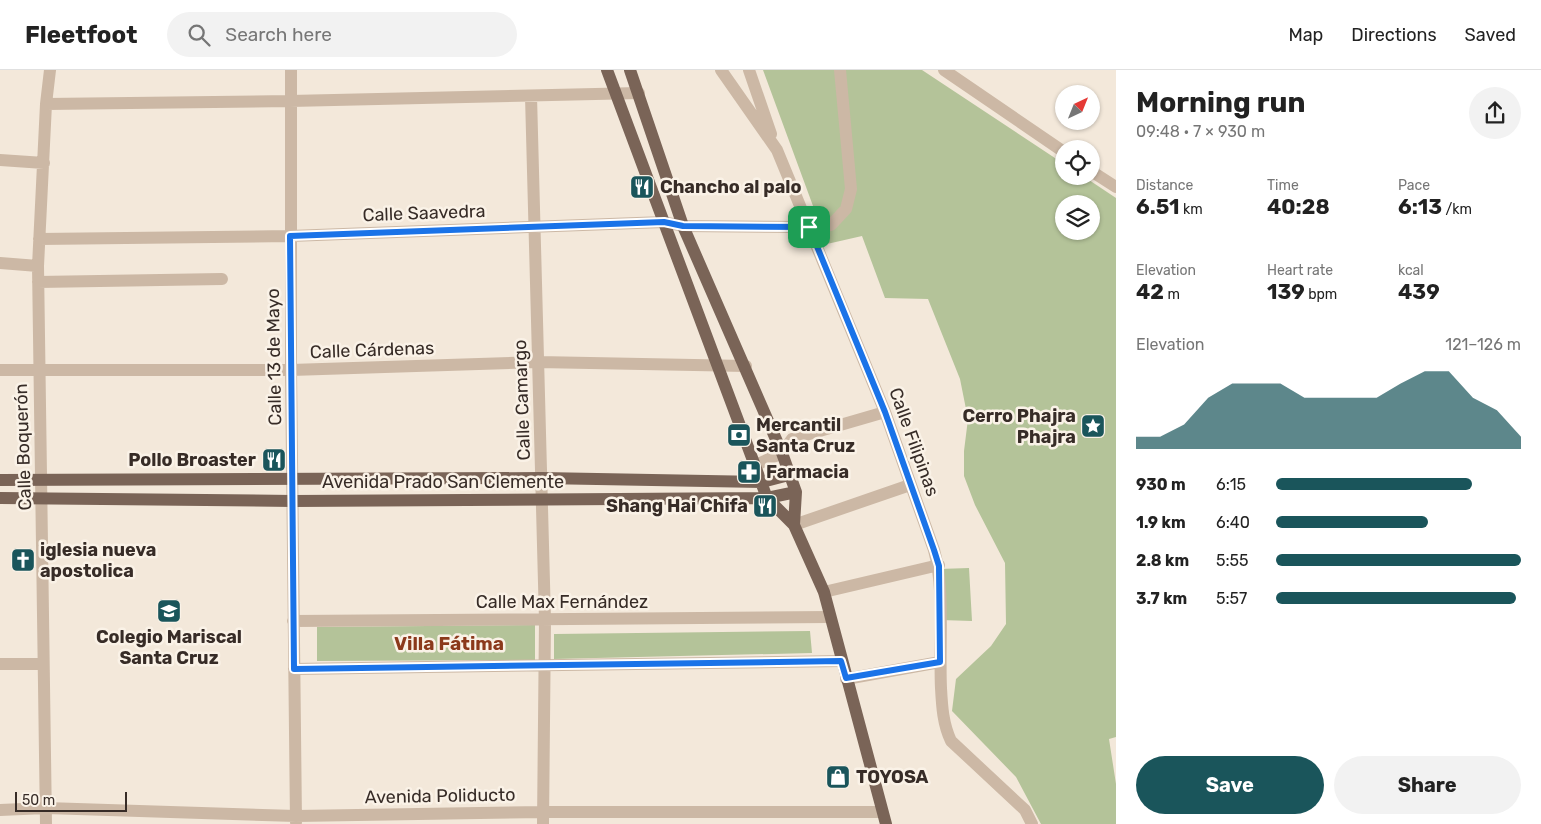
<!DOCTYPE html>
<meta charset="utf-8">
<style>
:root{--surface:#fff;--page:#f2f2f2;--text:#222;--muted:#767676;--line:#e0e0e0;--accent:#1a555b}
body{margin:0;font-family:Rubik,sans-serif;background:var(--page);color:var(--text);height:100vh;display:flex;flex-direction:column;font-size:19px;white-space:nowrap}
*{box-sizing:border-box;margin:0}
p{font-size:16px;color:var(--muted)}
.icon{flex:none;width:28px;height:28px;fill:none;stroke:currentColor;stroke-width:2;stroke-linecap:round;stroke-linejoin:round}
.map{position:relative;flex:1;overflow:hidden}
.details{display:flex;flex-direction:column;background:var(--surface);width:425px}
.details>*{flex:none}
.needle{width:32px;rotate:43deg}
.tools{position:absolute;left:1055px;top:15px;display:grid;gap:10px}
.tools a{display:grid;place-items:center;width:45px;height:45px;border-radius:50%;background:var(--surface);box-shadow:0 1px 4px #0004;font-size:25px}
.scale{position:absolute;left:15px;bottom:12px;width:112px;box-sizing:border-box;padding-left:5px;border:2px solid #372c27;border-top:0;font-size:14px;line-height:18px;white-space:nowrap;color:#372c27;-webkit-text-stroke:4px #faf2e7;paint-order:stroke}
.pin{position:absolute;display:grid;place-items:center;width:42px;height:42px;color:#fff;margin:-21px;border-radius:10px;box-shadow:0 2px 8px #0006}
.round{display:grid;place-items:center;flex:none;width:52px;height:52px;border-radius:26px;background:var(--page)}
.head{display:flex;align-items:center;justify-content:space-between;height:85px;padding:0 20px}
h1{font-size:28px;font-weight:700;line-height:38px}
.figures{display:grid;grid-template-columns:repeat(3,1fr);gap:8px;height:85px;padding:5px 20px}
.figures div{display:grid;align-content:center}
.figures b{font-size:21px;font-weight:700}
.figures small{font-size:14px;font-weight:400}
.figures p{font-size:14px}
.chart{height:140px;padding:10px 20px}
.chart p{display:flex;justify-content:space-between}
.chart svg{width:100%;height:90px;margin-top:5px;fill:var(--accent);opacity:.7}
.cta{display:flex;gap:10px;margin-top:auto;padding:10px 20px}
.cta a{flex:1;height:58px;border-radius:30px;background:var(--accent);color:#fff;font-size:20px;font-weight:700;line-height:58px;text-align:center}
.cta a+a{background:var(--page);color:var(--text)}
ul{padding:0 20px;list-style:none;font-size:16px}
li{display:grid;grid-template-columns:80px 60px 1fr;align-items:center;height:38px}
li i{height:12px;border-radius:6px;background:var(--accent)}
header{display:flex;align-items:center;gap:30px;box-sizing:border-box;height:70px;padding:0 25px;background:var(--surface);border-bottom:1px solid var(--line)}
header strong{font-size:24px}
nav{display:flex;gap:28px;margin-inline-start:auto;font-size:18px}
.search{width:350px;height:45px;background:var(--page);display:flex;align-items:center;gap:12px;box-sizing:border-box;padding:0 18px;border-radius:28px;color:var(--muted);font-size:19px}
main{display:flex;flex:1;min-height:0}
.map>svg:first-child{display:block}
</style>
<header>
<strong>Fleetfoot</strong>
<div class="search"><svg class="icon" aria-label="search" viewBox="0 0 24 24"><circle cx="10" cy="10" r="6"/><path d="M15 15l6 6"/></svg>Search here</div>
<nav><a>Map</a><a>Directions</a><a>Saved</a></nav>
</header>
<main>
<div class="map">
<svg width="1116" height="754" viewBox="0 0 1116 754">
<rect width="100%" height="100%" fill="#f3e8da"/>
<path fill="#b4c399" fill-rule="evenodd" d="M763,0H922L1064,94V106H1083L1116,128V667L1109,669L1116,714V754H1041L1016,707L952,641L956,609L991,576L1006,554L1005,493L975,435L964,406V381L968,349L960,309L928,229L885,228L862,166L827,174ZM1064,134H1091V161H1064Z
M969,498L972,551L941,550L939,499Z
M535,555V590L317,591V557Z
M810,561L812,583L554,589V564Z"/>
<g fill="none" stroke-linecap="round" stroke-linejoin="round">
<path stroke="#ccb8a5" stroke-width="12" d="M291,0V300L296,752
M721,0L777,80L885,342L934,480C945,518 939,577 941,618C942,637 943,654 951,671L1025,740L1032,754
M749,0L771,64
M944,0L1064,82
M531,26L545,550L543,754
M46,34L290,31L639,23
M0,90L44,93
M1091,101L1116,117
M39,169L290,166L664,152L683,156L809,157L831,155L846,139L851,119L840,0
M0,193L38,196
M38,212L222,209
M0,300H291L538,292L746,296
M756,395L782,383L792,369L885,342
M794,455L910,415
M824,522L939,495
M293,551L830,547
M0,594H42
M294,599L841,591
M846,609L940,592
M0,740L46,738L296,746L543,742H881
M46,754L38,196L46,34L50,0"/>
<path stroke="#7a6457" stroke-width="12" d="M607,0L767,428L794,455L824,522L886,754
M630,0L683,156L782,383L796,422L794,455
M0,410L542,408L762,412L789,405
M0,428L293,431L767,428L796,422"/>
</g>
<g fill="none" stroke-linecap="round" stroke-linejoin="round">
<defs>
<path id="route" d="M664,152L683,156L809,157L885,342L934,480L939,496L940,592L846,608L841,591L294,599L290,166Z"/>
</defs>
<use href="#route" stroke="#fff" stroke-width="10"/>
<use href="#route" stroke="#1a73e8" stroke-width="6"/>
</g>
<defs>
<symbol id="restaurant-square" viewBox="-11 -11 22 22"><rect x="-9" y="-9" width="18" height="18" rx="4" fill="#1a555b" stroke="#faf2e7"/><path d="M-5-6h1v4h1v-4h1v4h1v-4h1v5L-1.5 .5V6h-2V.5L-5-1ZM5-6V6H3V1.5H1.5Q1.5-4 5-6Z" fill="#fff"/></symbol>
<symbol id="sight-square" viewBox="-11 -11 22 22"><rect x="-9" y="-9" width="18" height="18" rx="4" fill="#1a555b" stroke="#faf2e7"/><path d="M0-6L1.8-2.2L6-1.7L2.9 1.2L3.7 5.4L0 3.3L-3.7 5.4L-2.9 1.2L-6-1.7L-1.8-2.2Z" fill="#fff"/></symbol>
<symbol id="bank-square" viewBox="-11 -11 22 22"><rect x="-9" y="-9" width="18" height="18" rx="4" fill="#1a555b" stroke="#faf2e7"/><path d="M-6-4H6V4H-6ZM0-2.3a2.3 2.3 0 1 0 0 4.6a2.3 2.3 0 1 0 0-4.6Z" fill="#fff"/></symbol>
<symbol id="pharmacy-square" viewBox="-11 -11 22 22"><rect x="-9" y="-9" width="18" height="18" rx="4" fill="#1a555b" stroke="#faf2e7"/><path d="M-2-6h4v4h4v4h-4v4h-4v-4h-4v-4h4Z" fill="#fff"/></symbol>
<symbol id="church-square" viewBox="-11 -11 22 22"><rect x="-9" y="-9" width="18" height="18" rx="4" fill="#1a555b" stroke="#faf2e7"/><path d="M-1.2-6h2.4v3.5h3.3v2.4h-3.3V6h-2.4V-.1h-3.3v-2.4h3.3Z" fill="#fff"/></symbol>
<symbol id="university-square" viewBox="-11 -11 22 22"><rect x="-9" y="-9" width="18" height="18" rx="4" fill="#1a555b" stroke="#faf2e7"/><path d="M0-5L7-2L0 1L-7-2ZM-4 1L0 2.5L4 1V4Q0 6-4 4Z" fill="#fff"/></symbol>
<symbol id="shop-square" viewBox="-11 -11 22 22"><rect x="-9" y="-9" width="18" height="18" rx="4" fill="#1a555b" stroke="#faf2e7"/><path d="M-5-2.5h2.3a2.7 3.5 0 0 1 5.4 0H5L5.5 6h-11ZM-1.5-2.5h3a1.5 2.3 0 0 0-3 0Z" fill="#fff"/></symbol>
</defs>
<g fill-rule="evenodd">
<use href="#restaurant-square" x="628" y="103" width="28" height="28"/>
<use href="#sight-square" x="1079" y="342" width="28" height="28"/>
<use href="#bank-square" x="725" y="351" width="28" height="28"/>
<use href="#restaurant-square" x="260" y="376" width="28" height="28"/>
<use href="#pharmacy-square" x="735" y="388" width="28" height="28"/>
<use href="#restaurant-square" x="751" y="422" width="28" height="28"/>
<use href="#church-square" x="9" y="476" width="28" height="28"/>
<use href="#university-square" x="155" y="527" width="28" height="28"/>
<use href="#shop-square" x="824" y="693" width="28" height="28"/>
</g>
<g text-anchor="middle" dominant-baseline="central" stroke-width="5" stroke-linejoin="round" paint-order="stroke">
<g font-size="18" font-weight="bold" fill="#372c27" stroke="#faf2e7" text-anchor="start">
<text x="660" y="117">Chancho al palo</text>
<text x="1076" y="346" text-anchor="end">Cerro Phajra<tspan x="1076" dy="21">Phajra</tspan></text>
<text x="756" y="355">Mercantil<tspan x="756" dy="21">Santa Cruz</tspan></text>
<text x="256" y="390" text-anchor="end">Pollo Broaster</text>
<text x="766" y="402">Farmacia</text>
<text x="748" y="436" text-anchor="end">Shang Hai Chifa</text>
<text x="40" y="480">iglesia nueva<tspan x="40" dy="21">apostolica</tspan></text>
<text x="169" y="567" text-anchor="middle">Colegio Mariscal<tspan x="169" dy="21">Santa Cruz</tspan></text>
<text x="856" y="707">TOYOSA</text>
</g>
<g font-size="18" fill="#372c27" stroke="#faf2e7">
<text transform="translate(424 143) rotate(-2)">Calle Saavedra</text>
<text transform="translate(372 280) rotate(-2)">Calle Cárdenas</text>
<text transform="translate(274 287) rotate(-91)">Calle 13 de Mayo</text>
<text transform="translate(522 330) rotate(-92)">Calle Camargo</text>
<text transform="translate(914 372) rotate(70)">Calle Filipinas</text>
<text transform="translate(23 377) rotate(-92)">Calle Boquerón</text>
<text x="443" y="412">Avenida Prado San Clemente</text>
<text x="562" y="532">Calle Max Fernández</text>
<text transform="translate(440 726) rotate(-1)">Avenida Poliducto</text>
</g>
<g font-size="19" font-weight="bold" fill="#8b391b" stroke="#faf2e7">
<text x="449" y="573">Villa Fátima</text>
</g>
</g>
</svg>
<div class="tools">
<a><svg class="needle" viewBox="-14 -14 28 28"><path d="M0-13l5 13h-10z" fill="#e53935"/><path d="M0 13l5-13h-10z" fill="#767676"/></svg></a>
<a><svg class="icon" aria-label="locate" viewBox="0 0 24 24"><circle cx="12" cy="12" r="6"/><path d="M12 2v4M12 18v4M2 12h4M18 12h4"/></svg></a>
<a><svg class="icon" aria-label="layers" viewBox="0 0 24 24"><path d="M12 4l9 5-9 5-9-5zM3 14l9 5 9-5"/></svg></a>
</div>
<div class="scale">50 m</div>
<div class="pin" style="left:809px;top:157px;background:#1e9e55"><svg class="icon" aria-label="arrive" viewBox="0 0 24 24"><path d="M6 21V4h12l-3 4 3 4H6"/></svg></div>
</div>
<section class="details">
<div class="head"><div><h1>Morning run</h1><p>09:48 · 7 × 930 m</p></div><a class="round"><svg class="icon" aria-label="share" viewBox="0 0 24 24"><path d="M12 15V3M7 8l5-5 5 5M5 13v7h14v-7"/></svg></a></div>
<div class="figures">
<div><p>Distance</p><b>6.51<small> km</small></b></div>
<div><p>Time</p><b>40:28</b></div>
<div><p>Pace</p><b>6:13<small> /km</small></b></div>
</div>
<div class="figures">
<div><p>Elevation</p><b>42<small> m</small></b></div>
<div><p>Heart rate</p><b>139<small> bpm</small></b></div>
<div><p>kcal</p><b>439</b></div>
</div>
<div class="chart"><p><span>Elevation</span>121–126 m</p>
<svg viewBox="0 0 160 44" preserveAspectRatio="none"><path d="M0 44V38L10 38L20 32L30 19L40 12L50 12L60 12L70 19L80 19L90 19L100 19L110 12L120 6L130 6L140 19L150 25L160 38V44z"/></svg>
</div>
<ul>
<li><b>930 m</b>6:15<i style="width:80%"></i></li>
<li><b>1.9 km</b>6:40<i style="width:62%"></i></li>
<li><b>2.8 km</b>5:55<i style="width:100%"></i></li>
<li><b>3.7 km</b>5:57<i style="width:98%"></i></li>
</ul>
<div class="cta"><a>Save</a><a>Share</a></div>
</section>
</main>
